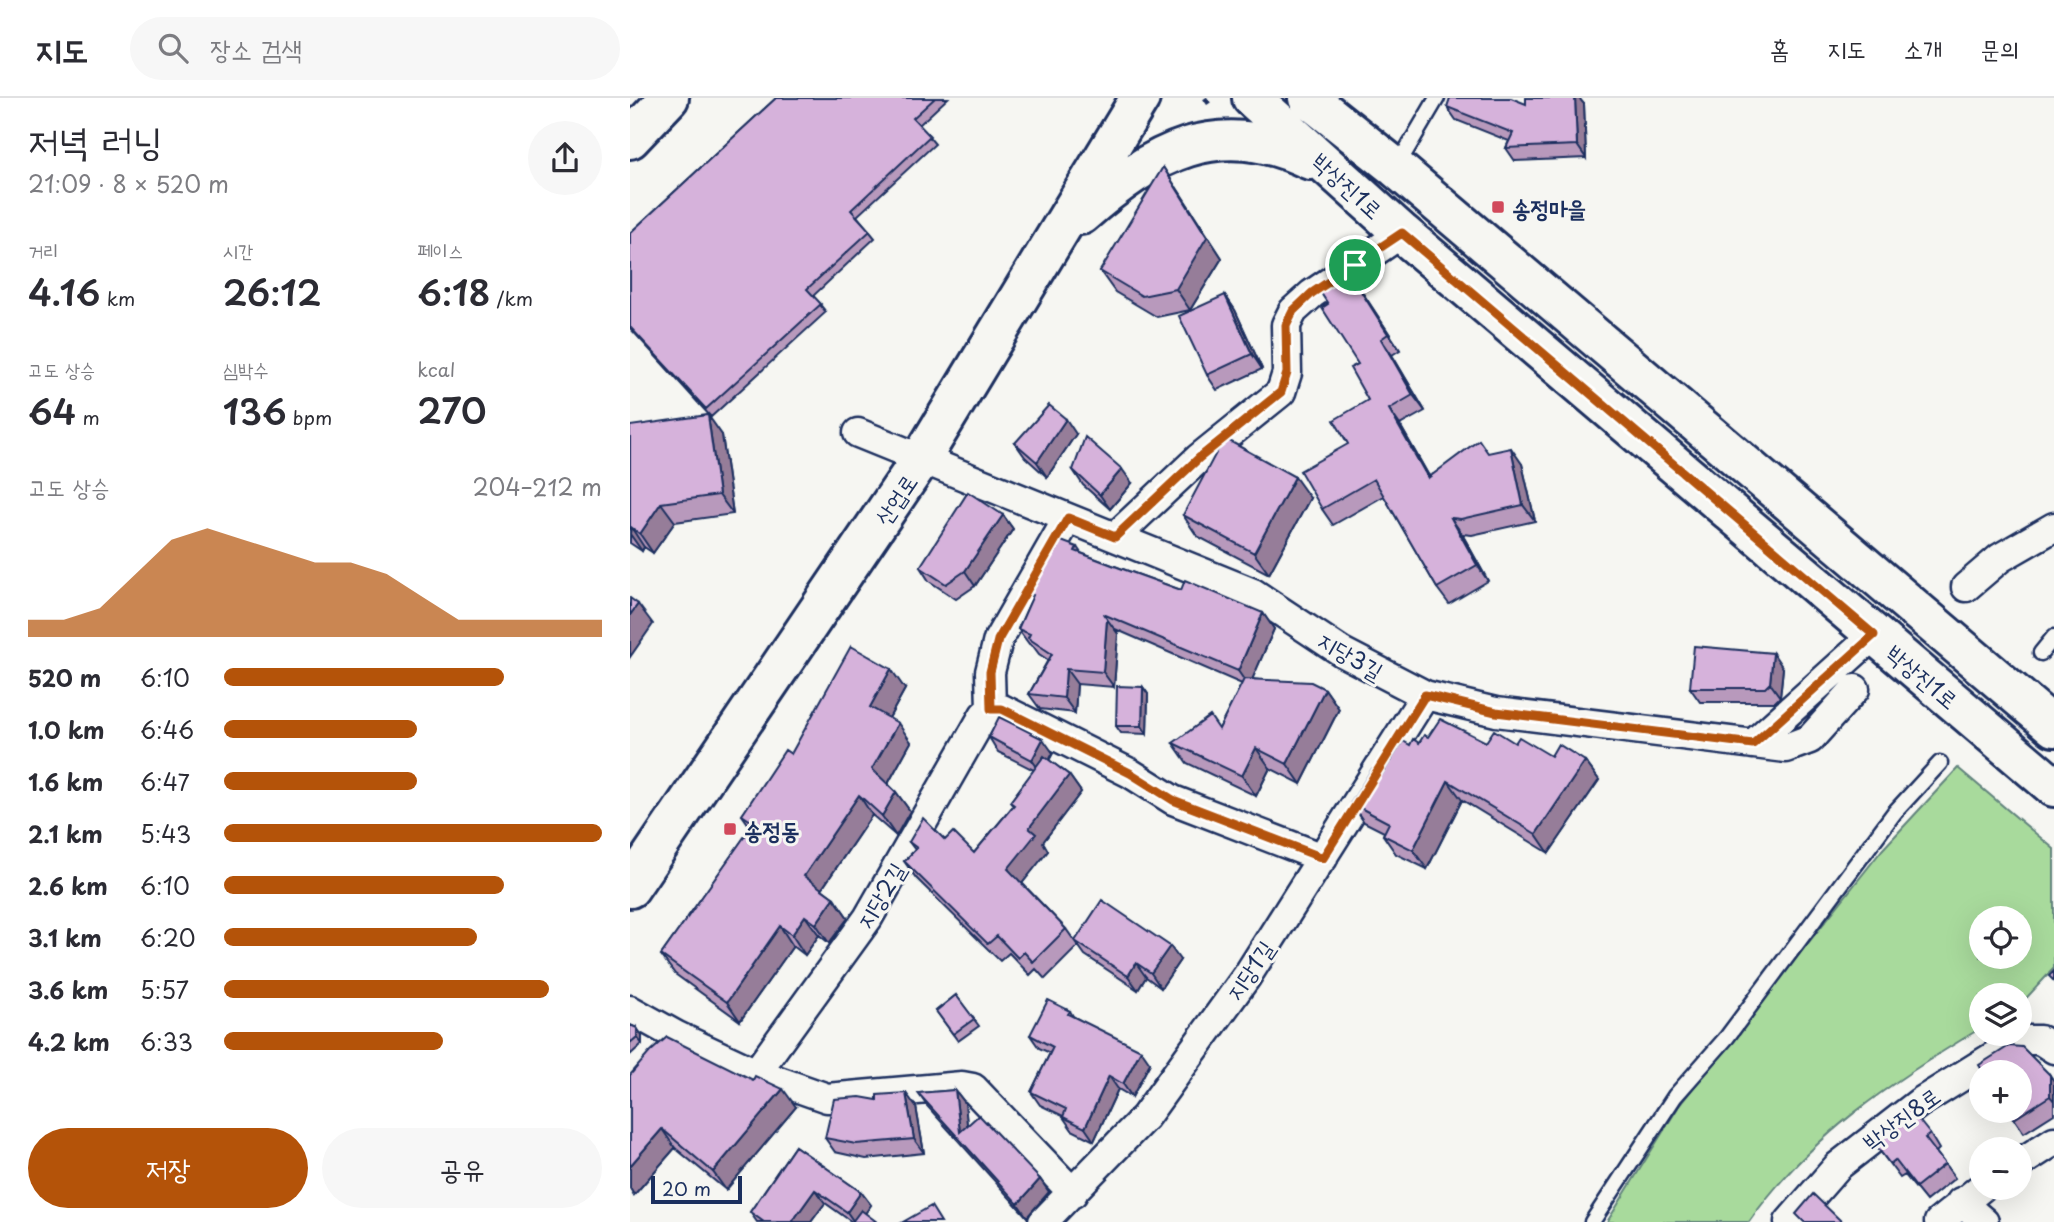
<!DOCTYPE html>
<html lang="ko">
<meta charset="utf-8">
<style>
:root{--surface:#fff;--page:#f7f7f7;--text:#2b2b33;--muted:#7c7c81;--line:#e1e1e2;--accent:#b45309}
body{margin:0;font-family:"Playpen Sans","Poor Story",sans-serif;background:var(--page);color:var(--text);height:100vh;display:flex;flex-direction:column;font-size:26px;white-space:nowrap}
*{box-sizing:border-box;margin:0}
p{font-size:23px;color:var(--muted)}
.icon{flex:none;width:38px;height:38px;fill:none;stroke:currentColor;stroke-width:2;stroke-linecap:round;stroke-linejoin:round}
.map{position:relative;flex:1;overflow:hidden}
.drawer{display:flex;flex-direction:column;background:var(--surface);width:630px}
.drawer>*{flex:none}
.tools{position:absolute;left:1339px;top:808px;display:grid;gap:14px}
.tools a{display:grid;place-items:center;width:63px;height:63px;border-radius:50%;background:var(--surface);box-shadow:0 7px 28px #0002;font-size:35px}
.scale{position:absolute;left:21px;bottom:18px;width:91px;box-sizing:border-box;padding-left:7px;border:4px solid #1b2f5e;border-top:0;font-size:19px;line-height:24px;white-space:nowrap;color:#1b2f5e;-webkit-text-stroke:5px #f6f6f2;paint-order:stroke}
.pin{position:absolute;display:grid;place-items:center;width:60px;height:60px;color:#fff;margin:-30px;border:4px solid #fff;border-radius:50%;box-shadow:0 2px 7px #0007}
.round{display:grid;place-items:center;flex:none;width:74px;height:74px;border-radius:37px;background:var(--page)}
.summary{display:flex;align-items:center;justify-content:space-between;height:119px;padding:0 28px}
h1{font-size:38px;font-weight:600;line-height:52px}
.metrics{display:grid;grid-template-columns:repeat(3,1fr);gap:10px;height:119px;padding:7px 28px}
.metrics div{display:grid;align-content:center}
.metrics b{font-size:35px;font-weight:600}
.metrics small{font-size:19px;font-weight:400}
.metrics p{font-size:19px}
.chart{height:196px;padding:14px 28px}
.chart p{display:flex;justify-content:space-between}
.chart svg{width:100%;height:126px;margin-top:7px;fill:var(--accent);opacity:.7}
.button{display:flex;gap:14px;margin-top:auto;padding:14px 28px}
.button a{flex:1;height:80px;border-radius:42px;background:var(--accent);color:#fff;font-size:28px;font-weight:600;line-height:80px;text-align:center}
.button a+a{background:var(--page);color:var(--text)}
ul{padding:0 28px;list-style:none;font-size:23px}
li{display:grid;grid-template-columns:112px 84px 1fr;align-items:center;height:52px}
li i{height:18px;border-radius:9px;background:var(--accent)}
header{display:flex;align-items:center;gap:42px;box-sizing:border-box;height:98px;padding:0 35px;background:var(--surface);border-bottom:2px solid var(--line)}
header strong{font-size:33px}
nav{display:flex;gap:38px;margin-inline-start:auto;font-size:24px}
.search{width:490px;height:63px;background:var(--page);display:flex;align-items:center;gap:18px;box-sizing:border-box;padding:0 24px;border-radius:38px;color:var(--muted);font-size:26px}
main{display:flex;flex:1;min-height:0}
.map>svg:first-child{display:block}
</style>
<header>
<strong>지도</strong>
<div class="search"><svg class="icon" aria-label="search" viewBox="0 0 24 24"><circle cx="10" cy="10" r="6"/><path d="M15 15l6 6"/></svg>장소 검색</div>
<nav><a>홈</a><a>지도</a><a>소개</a><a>문의</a></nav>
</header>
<main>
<section class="drawer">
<div class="summary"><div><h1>저녁 러닝</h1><p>21:09 · 8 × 520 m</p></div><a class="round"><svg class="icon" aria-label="share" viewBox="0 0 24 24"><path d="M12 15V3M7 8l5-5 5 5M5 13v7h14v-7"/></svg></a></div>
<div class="metrics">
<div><p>거리</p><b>4.16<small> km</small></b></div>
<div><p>시간</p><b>26:12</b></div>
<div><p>페이스</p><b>6:18<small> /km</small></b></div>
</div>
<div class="metrics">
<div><p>고도 상승</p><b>64<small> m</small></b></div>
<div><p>심박수</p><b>136<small> bpm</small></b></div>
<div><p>kcal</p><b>270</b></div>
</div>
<div class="chart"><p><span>고도 상승</span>204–212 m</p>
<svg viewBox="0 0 160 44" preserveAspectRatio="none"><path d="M0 44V38L10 38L20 34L30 22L40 10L50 6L60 10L70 14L80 18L90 18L100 22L110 30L120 38L130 38L140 38L150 38L160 38V44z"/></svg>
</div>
<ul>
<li><b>520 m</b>6:10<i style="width:74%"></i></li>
<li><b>1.0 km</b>6:46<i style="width:51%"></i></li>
<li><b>1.6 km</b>6:47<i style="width:51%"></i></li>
<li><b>2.1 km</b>5:43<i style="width:100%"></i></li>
<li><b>2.6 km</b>6:10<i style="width:74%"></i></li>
<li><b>3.1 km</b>6:20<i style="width:67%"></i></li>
<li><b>3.6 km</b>5:57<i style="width:86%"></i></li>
<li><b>4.2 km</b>6:33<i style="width:58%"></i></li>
</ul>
<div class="button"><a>저장</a><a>공유</a></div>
</section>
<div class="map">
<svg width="1424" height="1124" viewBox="0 0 1424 1124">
<rect width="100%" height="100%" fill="#f6f6f2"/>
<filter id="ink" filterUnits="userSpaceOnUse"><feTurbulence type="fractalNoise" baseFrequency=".0143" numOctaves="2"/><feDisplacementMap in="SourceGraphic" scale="14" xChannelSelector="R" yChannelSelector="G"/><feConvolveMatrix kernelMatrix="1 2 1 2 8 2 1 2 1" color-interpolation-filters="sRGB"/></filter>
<g filter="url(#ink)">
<path fill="#a8da9c" stroke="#62847d" stroke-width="2" fill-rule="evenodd" d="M1328,670L1424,751V870L1390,907V898H1351V930C1264,982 1178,1039 1119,1124H977L1049,1008L1252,752ZM1351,821H1390V859H1351Z"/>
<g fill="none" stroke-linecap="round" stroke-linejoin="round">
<defs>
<path id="lane" d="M767,68L807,0
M1411,555L1424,539
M962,1124L1045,998L1097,939L1264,715L1310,665"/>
<path id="street" d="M228,335L623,495L712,554L795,597L866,614L1156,650L1180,641L1225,591
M485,439L569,360L651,294L657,275L656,227L663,213L682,196L772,135
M1336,489L1370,460L1424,429
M361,611L360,574L368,542L438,420
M1123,646L1244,537
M0,912L47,938L126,975L197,1000L332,988L343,990L443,1095
M126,975L238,820L354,617L361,611H372L500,675L543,702L693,760
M1390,1065L1424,1043
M1331,1104L1354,1124
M413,1124L515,1019L617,878L795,597
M1159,1124L1208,1068L1289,1005L1390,942H1410L1424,951
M1309,1124L1351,1090"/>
<path id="secondary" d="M622,0L772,135L1424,689
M678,0L766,70L1424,629
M0,41L39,0
M451,117C523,54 587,17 680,62
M0,790L291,361L510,0"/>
</defs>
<use href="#lane" stroke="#1b2f5e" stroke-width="19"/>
<use href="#street" stroke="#1b2f5e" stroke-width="33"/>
<use href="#secondary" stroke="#1b2f5e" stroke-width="44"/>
<path stroke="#1b2f5e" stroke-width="4.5" stroke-dasharray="7 5" stroke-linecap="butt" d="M575,0L581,9"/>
<use href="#lane" stroke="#f6f6f2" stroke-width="14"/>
<use href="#street" stroke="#f6f6f2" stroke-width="28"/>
<use href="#secondary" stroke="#f6f6f2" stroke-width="38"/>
</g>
<path fill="#b899bc" stroke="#1b2f5e" stroke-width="2" d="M146,0H318L289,27L305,46L227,118L245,140L183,198L196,214L81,319L0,230V135Z
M954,6L956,60L885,63L876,50L879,43L826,22L817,9Z
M547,90L592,160L560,212L527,219L485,194L470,173Z
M716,170L770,252L762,257L795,313L770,327L799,378L858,355L892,366L905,423L842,437L832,436L858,483L819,506L807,490L754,398L703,427L692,411L718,346L738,302L728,266L698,206Z
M595,197L605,212L632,271L587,292L577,277Z
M0,328L92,337L103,416L45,424L23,455L14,449L12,453L0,445Z
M446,336L417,379L395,359L385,345Z
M443,372L502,385L480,411L453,387Z
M680,400L639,476L567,438L553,417Z
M373,417L383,431L345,488L326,501L299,483L290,469Z
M447,449L451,455L490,470L551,492L633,515L644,531L622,581L695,591L709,611L671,686L640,670L626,698L557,665L543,645L589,631L612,586L485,531L488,536L484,589L447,586L445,615L410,611L399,596L418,562L409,556L403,548L399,546L388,531L402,500L398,495Z
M1153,570L1150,599L1145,604H1070L1060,590Z
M513,589L518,596L517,636L491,635L486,628Z
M275,591L259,620L281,644L258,686L266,694L280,713L266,738L242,717L192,791L204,800L218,820L199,845L189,837L175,857L163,848L110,923L45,876L31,857L121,730L112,717L161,656Z
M359,639L423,655L419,662L439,677L451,694L413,744L418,753L392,785L436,831L448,848L415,881L406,871L400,877L379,855L370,863L286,780L274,763L285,752L279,744L315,742L344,755L383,708L380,704L404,672L368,654Z
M798,639L856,644L885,645L921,658L955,663L969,682L919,755L832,702L797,771L766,756L753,737L754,734L734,724L721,705L752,676L780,647L789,645Z
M445,843L550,862L531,890L516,879L508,892L455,857Z
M326,897L349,928L328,943L306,913Z
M440,913L443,918L520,965L502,999L488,991L464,1043L442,1032L433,1019V1018L410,1007L401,994L420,955L409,950L400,937Z
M0,927L7,930L12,938V946L0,957Z
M0,977L166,1009L96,1092L45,1050L4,1097L0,1090Z
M1424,983V1016L1394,1035L1379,1013Z
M325,992L335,1005L337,1028L410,1081L419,1094L397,1119L297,1008L288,995Z
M247,1002L286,1009L294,1055L236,1061L205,1054L195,1040Z
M1300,1036L1309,1051L1306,1054L1325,1080L1296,1103L1275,1077L1270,1080L1241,1041Z
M165,1048L231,1094L241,1107L235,1115L222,1124L195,1105L181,1124H127L120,1114Z"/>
<path fill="#967d99" stroke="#1b2f5e" stroke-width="2" d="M945,0H949L954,6L956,60L947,47Z
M533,69L592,160L560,212L546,191Z
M716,170L727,186L770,252L758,236Z
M595,197L605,212L632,271L622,256Z
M751,241L762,257L795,313L783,297Z
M759,311L770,327L809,396L798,380Z
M78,317L92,337L103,416L89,397Z
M436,321L446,336L417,379L407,364Z
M881,350L892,366L905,423L893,407Z
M492,371L502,385L480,411L470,397Z
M665,379L680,400L639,476L624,455Z
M31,405L45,424L23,455L10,436Z
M373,417L383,431L345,488L335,473Z
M821,420L832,436L858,483L847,467Z
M1,429L14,449L12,453L0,436Z
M8,506L23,526L0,559V517Z
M633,515L644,531L619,589L608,573Z
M477,521L488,536L484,589L473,574Z
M1143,555L1153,570L1150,599L1140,585Z
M261,571L275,591L254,629L240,609Z
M436,571L447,586L445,615L434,600Z
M513,589L518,596L517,636L512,628Z
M695,591L709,611L671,686L657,666Z
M268,625L281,644L255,691L242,671Z
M413,641L423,655L412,676L402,662Z
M626,650L640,670L626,698L612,678Z
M955,663L969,682L919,755L906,736Z
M439,677L451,694L413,744L418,753L390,788L378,771L399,730Z
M818,683L832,702L797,771L783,752Z
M266,694L280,713L266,738L252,718Z
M229,697L242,717L187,798L174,778Z
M204,800L218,820L199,845L186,826Z
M175,818L189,837L175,857L162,837Z
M150,828L163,848L110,923L97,904Z
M540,848L550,862L531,890L521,875Z
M506,865L516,879L508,892L498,878Z
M7,930L12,938V946L7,939Z
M511,952L520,965L502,999L493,986Z
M1420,977L1424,983V1003L1420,998Z
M479,978L488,991L464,1043L455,1030Z
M153,991L166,1009L96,1092L83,1074Z
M325,992L335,1005L339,1048L330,1034Z
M276,995L286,1009L294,1055L284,1041Z
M32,1031L45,1050L4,1097L0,1090V1068Z
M410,1081L419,1094L397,1119L388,1106Z
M185,1092L195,1105L181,1124H162Z
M231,1094L241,1107L229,1124H224L217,1114Z"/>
<path fill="#d6b2db" stroke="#1b2f5e" stroke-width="2" d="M146,0H305L283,20L300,38L221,112L240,133L177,191L191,206L76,311L0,229V135Z
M820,0H881L896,6V0H945L947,47L876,50L883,35L817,9Z
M533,69L577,139L546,191L512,198L470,173Z
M716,170L758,236L751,241L783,297L759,311L798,380L849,342L858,355L881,350L893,407L831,421L821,420L847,467L807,490L744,381L692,411L670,373L718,346L704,322L738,302L720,270L728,266L692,210L698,206L687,189Z
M595,197L622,256L577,277L549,218Z
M419,307L436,321L407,364L385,345Z
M78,317L89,397L31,405L10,436L1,429L0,430V328Z
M455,339L492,371L470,397L443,372Z
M594,340L665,379L624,455L553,417Z
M338,394L373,417L335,473L316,486L290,469Z
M426,441L447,449L445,453L490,470L551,492L555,482L633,515L608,573L473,516L477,521L473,574L436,571L434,600L399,596L422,556L398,540L400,536L388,531L403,497L398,495L406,474Z
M0,500L8,506L0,517Z
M221,548L261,571L240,609L268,625L242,671L266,694L252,718L229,697L174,778L204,800L186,826L175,818L162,837L150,828L97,904L31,857L124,725L112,717L155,652L161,656Z
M1064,548L1143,555L1140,585L1135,590H1060Z
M614,581L681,584L695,591L657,666L626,650L612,678L543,645L580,618L589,631Z
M487,588L513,589L512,628H486Z
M369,619L413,641L402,662L359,639Z
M810,621L856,644L864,632L885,645L889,639L921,658L928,646L955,663L906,736L818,683L783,752L753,737L759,725L721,705L742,671L752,676L773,643L780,647L783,641L789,645L794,637L798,639Z
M414,658L439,677L399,730L406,736L378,771L436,831L403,864L394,854L388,860L367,838L358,846L274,763L287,750L279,744L293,720L315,742L323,734L344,755L384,707L380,704Z
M472,802L540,848L521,875L506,865L498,878L445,843Z
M1424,873V883L1419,878Z
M326,897L344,921L323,936L306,913Z
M418,902L440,913L438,916L511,952L493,986L479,978L455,1030L433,1019L436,1011L401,994L423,949L400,937Z
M0,927L7,930V939L0,945Z
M37,939L123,982L125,978L153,991L83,1074L32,1031L0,1068V977L20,954Z
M1379,948L1392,949L1420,977V998L1384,1021L1379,1013H1390V975H1354L1349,967Z
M325,992L330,1034L349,1017L410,1081L388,1106L288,995Z
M276,995L284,1041L226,1046L195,1040L204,1001L230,999L247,1002V997Z
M1280,1011L1300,1036L1295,1040L1315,1066L1286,1089L1265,1062L1260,1066L1241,1041Z
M165,1048L231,1094L217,1114L185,1092L162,1124H134L120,1114Z
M1183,1096L1212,1124H1174L1166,1116Z
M301,1108L311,1124H273Z
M231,1112L247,1124H222Z"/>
</g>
<g fill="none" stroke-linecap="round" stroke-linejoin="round" filter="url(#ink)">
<defs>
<path id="route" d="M772,135L1244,537L1123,646L866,614L795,597L693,760L543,702L500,675L372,611H361L360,574L368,542L438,420L485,439L569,360L651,294L657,275L656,227L663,213L682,195Z"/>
</defs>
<use href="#route" stroke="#fff" stroke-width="14"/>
<use href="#route" stroke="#b45309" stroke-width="9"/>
</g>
<g fill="#d1495b" stroke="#f6f6f2" stroke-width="2.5">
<rect x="861" y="102" width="14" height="14" rx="3.5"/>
<rect x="93" y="724" width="14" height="14" rx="3.5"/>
</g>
<g text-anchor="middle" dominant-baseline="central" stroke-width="6" stroke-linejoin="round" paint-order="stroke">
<g font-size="23" fill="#1b2f5e" stroke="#f6f6f2">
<text transform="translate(718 87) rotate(42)">박상진1로</text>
<text transform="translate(265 401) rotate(-56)">산업로</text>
<text transform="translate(721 557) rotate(30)">지당3길</text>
<text transform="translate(1293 578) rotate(40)">박상진1로</text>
<text transform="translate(250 797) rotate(-59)">지당2길</text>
<text transform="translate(619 872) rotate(-56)">지당1길</text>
<text transform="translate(1271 1020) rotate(-36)">박상진8로</text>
</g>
<g font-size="23" font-weight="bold" fill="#1b2f5e" stroke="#f6f6f2" text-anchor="start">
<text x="882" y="109">송정마을</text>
<text x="114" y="731">송정동</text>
</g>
</g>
</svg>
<div class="tools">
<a><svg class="icon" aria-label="locate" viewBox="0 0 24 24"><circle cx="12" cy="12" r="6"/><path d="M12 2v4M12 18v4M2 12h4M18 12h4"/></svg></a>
<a><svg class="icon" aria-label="layers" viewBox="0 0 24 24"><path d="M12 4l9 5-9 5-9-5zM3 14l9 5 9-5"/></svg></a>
<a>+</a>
<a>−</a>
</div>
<div class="scale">20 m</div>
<div class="pin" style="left:725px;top:167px;background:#1e9e55"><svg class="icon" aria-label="arrive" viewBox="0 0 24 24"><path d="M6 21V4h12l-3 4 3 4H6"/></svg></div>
</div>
</main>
